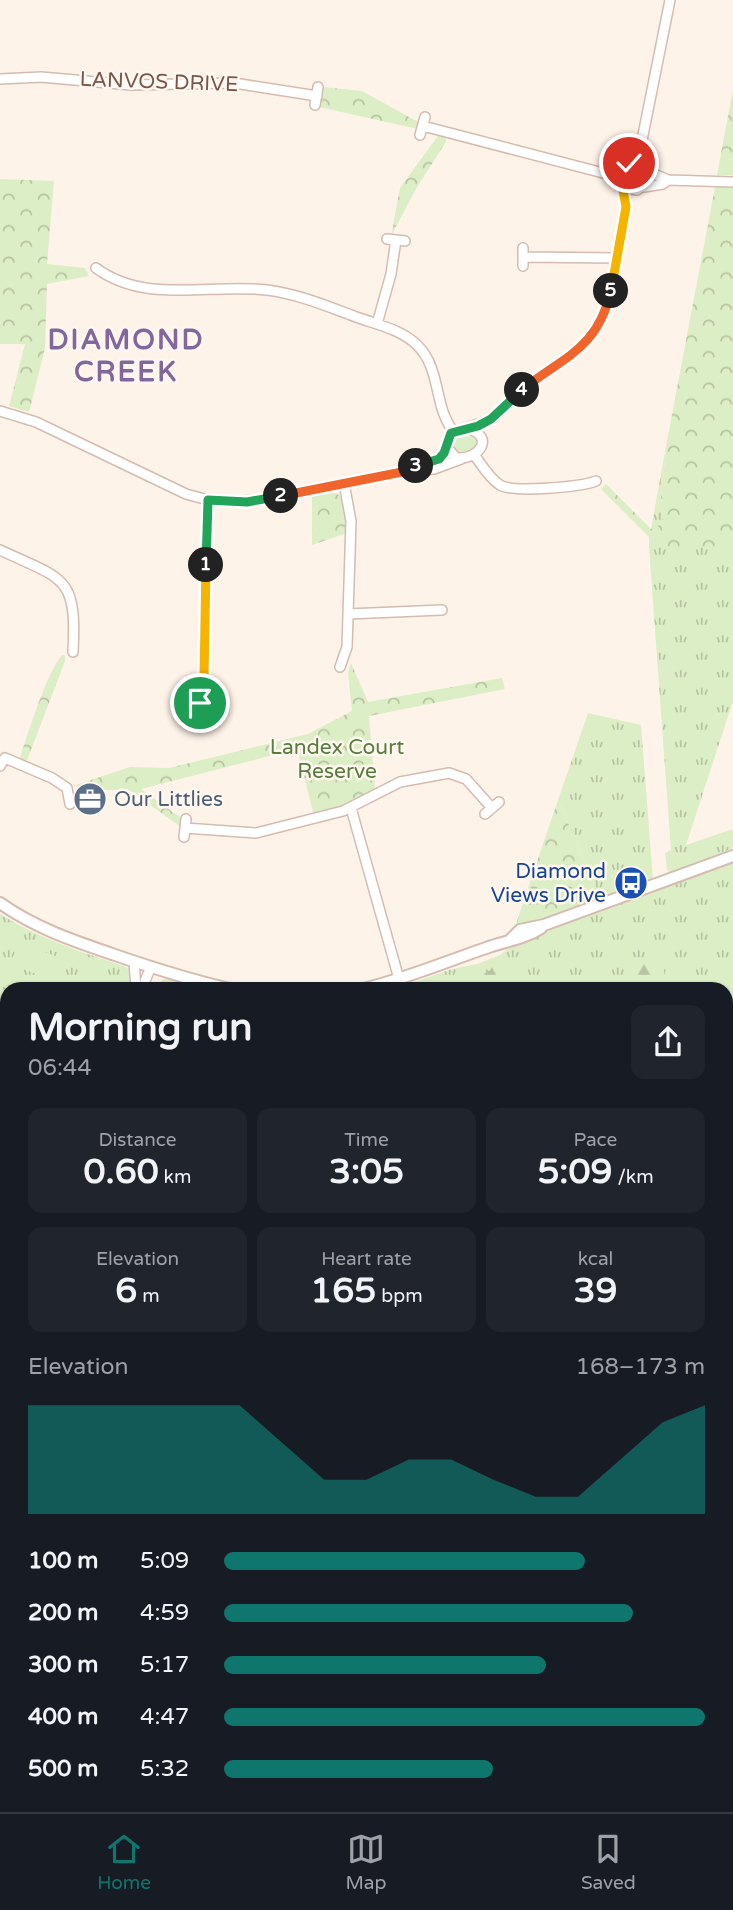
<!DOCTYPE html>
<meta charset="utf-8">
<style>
:root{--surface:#171b24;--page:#20242c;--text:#f1f3f6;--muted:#9ea1a6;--line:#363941;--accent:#0f766e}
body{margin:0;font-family:"Varela Round",sans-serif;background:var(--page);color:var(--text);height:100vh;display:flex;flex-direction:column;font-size:26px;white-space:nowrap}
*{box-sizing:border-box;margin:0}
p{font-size:23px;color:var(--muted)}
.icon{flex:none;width:38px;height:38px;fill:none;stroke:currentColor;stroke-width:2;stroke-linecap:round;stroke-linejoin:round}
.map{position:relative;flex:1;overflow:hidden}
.drawer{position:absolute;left:0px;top:982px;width:733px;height:831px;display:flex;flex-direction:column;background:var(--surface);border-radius:21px 21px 0 0;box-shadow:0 2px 5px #0004}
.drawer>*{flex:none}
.pin{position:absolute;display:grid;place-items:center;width:60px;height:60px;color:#fff;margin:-30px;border:4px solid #fff;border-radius:50%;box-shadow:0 2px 7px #0007}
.km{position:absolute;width:35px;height:35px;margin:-18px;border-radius:50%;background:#222;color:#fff;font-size:19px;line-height:35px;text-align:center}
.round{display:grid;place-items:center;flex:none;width:74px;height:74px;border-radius:14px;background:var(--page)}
.overview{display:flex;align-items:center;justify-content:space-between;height:119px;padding:0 28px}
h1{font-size:38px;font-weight:700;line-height:52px}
.figures{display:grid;grid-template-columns:repeat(3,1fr);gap:10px;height:119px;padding:7px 28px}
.figures div{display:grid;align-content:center;border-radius:14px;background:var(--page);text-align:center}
.figures b{font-size:35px;font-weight:700}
.figures small{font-size:19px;font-weight:400}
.figures p{font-size:19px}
.chart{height:196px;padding:14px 28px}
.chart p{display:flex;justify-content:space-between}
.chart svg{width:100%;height:126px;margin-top:7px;fill:var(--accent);opacity:.7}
ul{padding:0 28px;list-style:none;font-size:23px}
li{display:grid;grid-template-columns:112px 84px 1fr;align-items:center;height:52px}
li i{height:18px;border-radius:9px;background:var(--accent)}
.dock{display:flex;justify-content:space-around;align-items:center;height:98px;border-top:2px solid var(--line);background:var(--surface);font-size:19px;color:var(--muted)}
.dock a{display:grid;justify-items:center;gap:4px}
.dock .active{color:var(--accent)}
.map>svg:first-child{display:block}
</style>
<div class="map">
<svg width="733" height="1812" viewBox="0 0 733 1812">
<defs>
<pattern id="grass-tufts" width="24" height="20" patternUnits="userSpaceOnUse" patternTransform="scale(1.75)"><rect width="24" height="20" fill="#dceec5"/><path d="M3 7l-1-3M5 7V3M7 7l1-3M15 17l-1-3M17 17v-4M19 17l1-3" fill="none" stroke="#b7c3a2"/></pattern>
<pattern id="forest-firs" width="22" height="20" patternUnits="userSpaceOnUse" patternTransform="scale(1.75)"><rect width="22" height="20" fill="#dceec5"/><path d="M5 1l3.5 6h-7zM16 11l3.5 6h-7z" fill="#b7c3a2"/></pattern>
<pattern id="park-crowns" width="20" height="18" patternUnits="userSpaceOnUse" patternTransform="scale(1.75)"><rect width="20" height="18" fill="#dceec5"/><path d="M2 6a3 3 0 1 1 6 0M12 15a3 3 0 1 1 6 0" fill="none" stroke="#b7c3a2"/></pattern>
</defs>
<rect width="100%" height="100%" fill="#fef3e9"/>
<path fill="url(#grass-tufts)" d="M667,441L661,497L664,523L651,529Z
M649,547H733V701L686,845L733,829V848L670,874L667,869L665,853L671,850Z
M588,713L641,725L653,880L601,899L558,800Z
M733,862V1112H726V989H394L452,969L477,964L500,955L514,943L532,939L540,932Z
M529,885L545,920L513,933Z
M0,914C38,938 81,952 124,966L131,971L134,989H7V1139H0Z
M0,1688L7,1697V1806H86L91,1812H0Z
M268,1806H495L490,1812H270Z"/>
<path fill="url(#forest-firs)" d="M646,958H653L664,967V989H618C623,974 631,963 646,958Z
M504,963C519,964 522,976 524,989H454Z
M733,970V1112H726V989H721L728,983Z
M168,977L209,989H159L161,981Z
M0,1168L7,1172V1585L0,1577Z"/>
<path fill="url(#park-crowns)" d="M322,87L362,91L420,123L418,129L319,107Z
M733,89V175H717Z
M440,133L446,135V142L417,187L391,236L400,188Z
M0,179L54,181L47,264L85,268L89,276L47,284L45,348L29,412L9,406L25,344H0Z
M715,187L733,188V547H649V537L601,489L606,484L651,529L664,523L661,497L667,441Z
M333,492L343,497L347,533L312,545V496Z
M62,655H65V661L26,763L19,760C29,732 45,676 62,655Z
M351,663L368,702L502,678L505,689L369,716L375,790L340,808L314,816L297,749L141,789L181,818V827L129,790H80L76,785L130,767L169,768L308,734L352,711L348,673Z
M558,800L601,899L545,920L529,885Z
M0,1139H7V1186H0Z
M7,1226V1345L0,1352V1235Z
M0,1354L7,1359V1445L0,1452Z
M0,1554L7,1568V1697L0,1688Z
M86,1806H268L270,1812H91Z"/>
<path fill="#dceec5" d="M467,434L476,440V448L471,453L458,454C452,446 450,444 457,436Z
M19,942L63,959L55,981L10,964Z"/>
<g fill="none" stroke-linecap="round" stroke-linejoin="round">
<path stroke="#a0dcdd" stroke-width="2.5" d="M0,1186H7
M0,1235L7,1226
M0,1354L7,1359
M0,1452L7,1445
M0,1554L7,1568
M177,1806L178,1812"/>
<defs>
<path id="minor" d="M0,79L41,77L131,85L234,83L317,96
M315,105L318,87
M423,126L607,174L621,182
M420,135L425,117
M643,165L640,150L670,0
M647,171L668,180L733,182
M607,174L622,170L629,163H638L647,171L646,184L637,190L627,188L621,182L622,170
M644,187L663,184L668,180
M387,239L405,241
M523,248V266
M523,257L617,258
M96,268C146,305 210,283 267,290C299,294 329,307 359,318C379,325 402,330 417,345C442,369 433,407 454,432
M377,324L391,274L396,240
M0,411L36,422L186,494L208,500L234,502L263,499L407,471L434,469L461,459
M468,429C495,436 480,460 456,458L447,447C448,426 473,429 488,420C503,411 516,395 530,384C570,353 595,347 611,293L626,207L624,186
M475,456C482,465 489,478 500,485C513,493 581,487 596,481
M408,470C423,461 438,465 447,447
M0,550C64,580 77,575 73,652
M348,614L442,610
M340,667L347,647L351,521L344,483
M196,711L202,695L204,678L208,500
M0,766L5,758L52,778L67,788L70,804
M351,808L399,979
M485,814L499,802
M185,828L256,833L343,811L400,782L449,773L466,779L492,808
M184,837L186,819
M134,961L136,989
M145,989V981L151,967
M726,1310L733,1301
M726,1389L733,1385
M726,1544L733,1542
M726,1668L733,1663
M385,1812L387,1806
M495,1812L497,1806
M663,1812L666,1806"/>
<path id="tertiary" d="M0,903C35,928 74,941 115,955C153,968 191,980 230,989
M510,940L520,930L544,925L733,856
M363,989C405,979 445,962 486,948C505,941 524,939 541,928"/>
</defs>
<use href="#minor" stroke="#d5bbb0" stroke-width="12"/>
<use href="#tertiary" stroke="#d5bbb0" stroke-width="14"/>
<use href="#minor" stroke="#fff" stroke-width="9"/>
<use href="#tertiary" stroke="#fff" stroke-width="10"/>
</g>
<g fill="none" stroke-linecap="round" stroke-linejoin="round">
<defs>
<path id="split-1" d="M200,703L204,678L206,565"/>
<path id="split-2" d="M206,565L208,500L247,502L281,496"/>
<path id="split-3" d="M281,496L407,471L416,466"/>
<path id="split-4" d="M416,466L439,459L444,453L451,433L478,426L491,419L522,390"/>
<path id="split-5" d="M522,390C564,356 597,350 611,291"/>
<path id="split-6" d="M611,291L626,207L620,174L629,163"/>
</defs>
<use href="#split-1" stroke="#fff" stroke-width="14"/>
<use href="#split-2" stroke="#fff" stroke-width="14"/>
<use href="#split-3" stroke="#fff" stroke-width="14"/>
<use href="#split-4" stroke="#fff" stroke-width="14"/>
<use href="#split-5" stroke="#fff" stroke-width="14"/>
<use href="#split-6" stroke="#fff" stroke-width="14"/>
<use href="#split-1" stroke="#f5b400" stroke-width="9"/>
<use href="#split-2" stroke="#22a559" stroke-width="9"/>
<use href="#split-3" stroke="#f0652b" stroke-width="9"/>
<use href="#split-4" stroke="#22a559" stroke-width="9"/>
<use href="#split-5" stroke="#f0652b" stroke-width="9"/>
<use href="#split-6" stroke="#f5b400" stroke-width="9"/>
</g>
<defs>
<symbol id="office-disc" viewBox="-11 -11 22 22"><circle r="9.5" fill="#5c6f8a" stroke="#fff8f1"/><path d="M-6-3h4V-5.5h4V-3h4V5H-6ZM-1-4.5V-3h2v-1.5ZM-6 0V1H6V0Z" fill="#fff"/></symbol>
<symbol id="bus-disc" viewBox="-11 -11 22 22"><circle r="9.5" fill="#1a4fb4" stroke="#fff8f1"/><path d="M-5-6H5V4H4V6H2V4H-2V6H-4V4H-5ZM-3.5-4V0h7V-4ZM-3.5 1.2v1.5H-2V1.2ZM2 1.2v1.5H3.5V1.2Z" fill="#fff"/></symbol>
</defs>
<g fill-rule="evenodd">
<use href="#office-disc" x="71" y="780" width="38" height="38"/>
<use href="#bus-disc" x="612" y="864" width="38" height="38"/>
</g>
<g text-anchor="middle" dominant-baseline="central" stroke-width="5" stroke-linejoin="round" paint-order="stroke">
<g font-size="21" fill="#7c5449" stroke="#fff8f1">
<text transform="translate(159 82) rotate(2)">LANVOS DRIVE</text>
</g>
<g font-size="21" fill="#587c3d" stroke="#fff8f1">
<text x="337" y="747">Landex Court<tspan x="337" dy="24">Reserve</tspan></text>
</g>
<g font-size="21" fill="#4e5e75" stroke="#fff8f1" text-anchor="start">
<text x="114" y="799">Our Littlies</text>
</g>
<g font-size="21" fill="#164399" stroke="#fff8f1" text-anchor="end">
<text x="606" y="871">Diamond<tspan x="606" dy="24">Views Drive</tspan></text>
</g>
<g font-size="28" font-weight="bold" letter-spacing="2" fill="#84669f" stroke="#fff8f1">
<text x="126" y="340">DIAMOND<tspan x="126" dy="32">CREEK</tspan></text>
</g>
</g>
</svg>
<div class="pin" style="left:200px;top:703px;background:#1e9e55"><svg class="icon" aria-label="arrive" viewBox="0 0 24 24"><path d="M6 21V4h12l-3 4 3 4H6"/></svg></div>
<div class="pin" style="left:629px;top:163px;background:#d93025"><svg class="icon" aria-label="check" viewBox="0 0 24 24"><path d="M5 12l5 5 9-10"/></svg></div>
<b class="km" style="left:206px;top:565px">1</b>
<b class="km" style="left:281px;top:496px">2</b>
<b class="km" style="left:416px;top:466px">3</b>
<b class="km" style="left:522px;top:390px">4</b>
<b class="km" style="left:611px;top:291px">5</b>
<section class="drawer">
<div class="overview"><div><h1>Morning run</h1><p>06:44</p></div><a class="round"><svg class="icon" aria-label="share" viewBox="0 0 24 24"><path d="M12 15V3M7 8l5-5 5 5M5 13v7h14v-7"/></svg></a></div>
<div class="figures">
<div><p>Distance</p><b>0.60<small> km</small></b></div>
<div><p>Time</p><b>3:05</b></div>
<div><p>Pace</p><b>5:09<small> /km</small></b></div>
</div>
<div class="figures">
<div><p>Elevation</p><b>6<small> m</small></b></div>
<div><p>Heart rate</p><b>165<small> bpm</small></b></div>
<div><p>kcal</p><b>39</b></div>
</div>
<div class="chart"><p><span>Elevation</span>168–173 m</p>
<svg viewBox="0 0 160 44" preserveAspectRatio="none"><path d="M0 44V6L10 6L20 6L30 6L40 6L50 6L60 19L70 32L80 32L90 25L100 25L110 32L120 38L130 38L140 25L150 12L160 6V44z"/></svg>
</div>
<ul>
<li><b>100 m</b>5:09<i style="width:75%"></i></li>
<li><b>200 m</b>4:59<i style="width:85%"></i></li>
<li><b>300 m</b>5:17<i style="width:67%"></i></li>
<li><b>400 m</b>4:47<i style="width:100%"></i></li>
<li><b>500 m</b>5:32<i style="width:56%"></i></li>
</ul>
</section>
</div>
<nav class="dock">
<a class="active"><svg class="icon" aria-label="home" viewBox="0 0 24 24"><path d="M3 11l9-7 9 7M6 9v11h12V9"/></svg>Home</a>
<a><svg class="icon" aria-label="map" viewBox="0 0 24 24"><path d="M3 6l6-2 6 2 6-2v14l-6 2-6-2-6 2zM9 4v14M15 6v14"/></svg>Map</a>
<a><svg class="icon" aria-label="saved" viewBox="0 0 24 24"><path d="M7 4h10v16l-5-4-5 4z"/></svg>Saved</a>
</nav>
